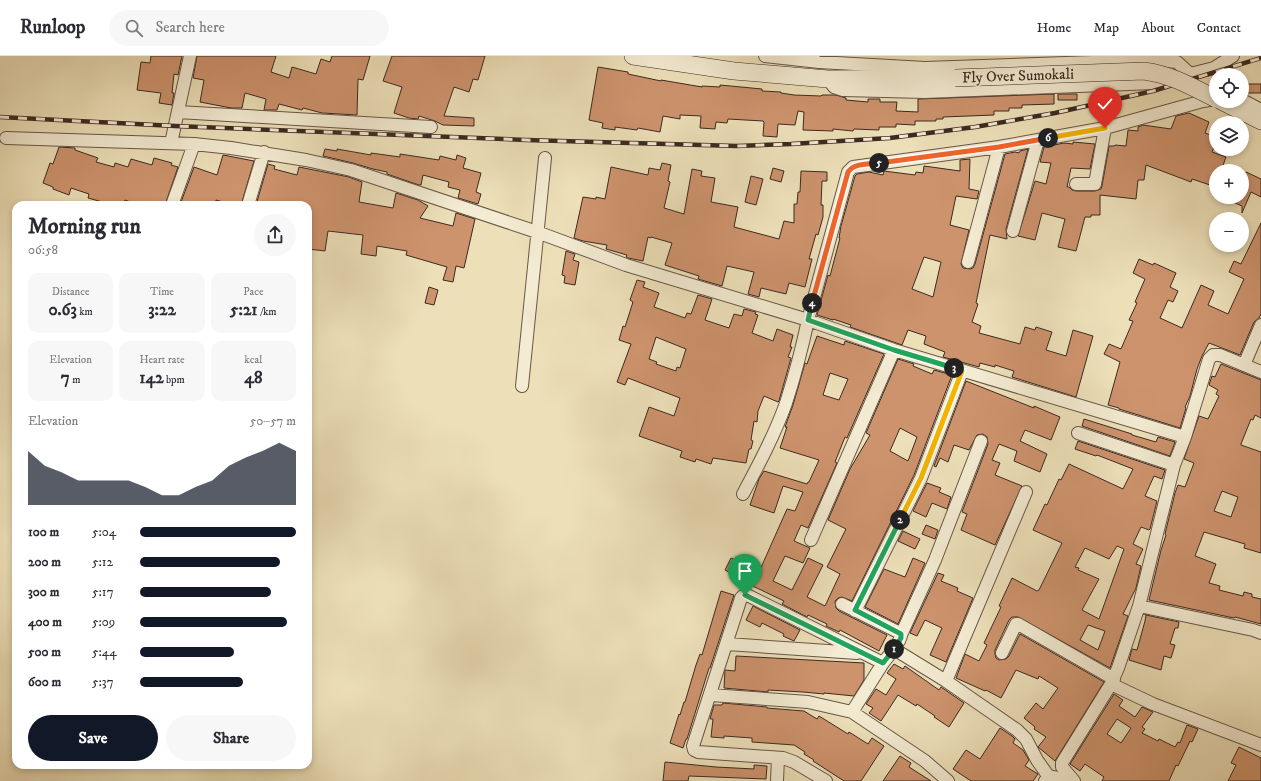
<!DOCTYPE html>
<meta charset="utf-8">
<style>
:root{--surface:#fff;--page:#f7f7f7;--text:#2b2b33;--muted:#7c7c81;--line:#e1e1e2;--accent:#111827}
body{margin:0;font-family:"IM FELL DW Pica",serif;background:var(--page);color:var(--text);height:100vh;display:flex;flex-direction:column;font-size:15px;white-space:nowrap}
*{box-sizing:border-box;margin:0}
p{font-size:13px;color:var(--muted)}
.icon{flex:none;width:22px;height:22px;fill:none;stroke:currentColor;stroke-width:2;stroke-linecap:round;stroke-linejoin:round}
.map{position:relative;flex:1;overflow:hidden}
.side{position:absolute;left:12px;top:145px;width:300px;height:568px;display:flex;flex-direction:column;background:var(--surface);border-radius:12px;box-shadow:0 2px 6px #0003}
.side>*{flex:none}
.fabs{position:absolute;left:1209px;top:12px;display:grid;gap:8px}
.fabs a{display:grid;place-items:center;width:40px;height:40px;border-radius:50%;background:var(--surface);box-shadow:0 2px 6px #0003;font-size:20px}
.pin{position:absolute;display:grid;place-items:center;width:34px;height:34px;color:#fff;margin:-41px -17px;border-radius:50% 50% 50% 0;rotate:-45deg;box-shadow:0 0 4px #0007}
.pin .icon{rotate:45deg}
.km{position:absolute;width:20px;height:20px;margin:-10px;border-radius:50%;background:#222;color:#fff;font-size:11px;line-height:20px;text-align:center}
.round{display:grid;place-items:center;flex:none;width:42px;height:42px;border-radius:21px;background:var(--page)}
.summary{display:flex;align-items:center;justify-content:space-between;height:68px;padding:0 16px}
h1{font-size:22px;font-weight:700;line-height:30px}
.stats{display:grid;grid-template-columns:repeat(3,1fr);gap:6px;height:68px;padding:4px 16px}
.stats div{display:grid;align-content:center;border-radius:10px;background:var(--page);text-align:center}
.stats b{font-size:17px;font-weight:700}
.stats small{font-size:11px;font-weight:400}
.stats p{font-size:11px}
.chart{height:112px;padding:8px 16px}
.chart p{display:flex;justify-content:space-between}
.chart svg{width:100%;height:72px;margin-top:4px;fill:var(--accent);opacity:.7}
.action{display:flex;gap:8px;margin-top:auto;padding:8px 16px}
.action a{flex:1;height:46px;border-radius:24px;background:var(--accent);color:#fff;font-size:16px;font-weight:700;line-height:46px;text-align:center}
.action a+a{background:var(--page);color:var(--text)}
ul{padding:0 16px;list-style:none;font-size:13px}
li{display:grid;grid-template-columns:64px 48px 1fr;align-items:center;height:30px}
li i{height:10px;border-radius:5px;background:var(--accent)}
header{display:flex;align-items:center;gap:24px;box-sizing:border-box;height:56px;padding:0 20px;background:var(--surface);border-bottom:1px solid var(--line)}
header strong{font-size:19px}
nav{display:flex;gap:22px;margin-inline-start:auto;font-size:14px}
.search{width:280px;height:36px;background:var(--page);display:flex;align-items:center;gap:10px;box-sizing:border-box;padding:0 14px;border-radius:22px;color:var(--muted);font-size:15px}
.map>svg:first-child{display:block}
</style>
<header>
<strong>Runloop</strong>
<div class="search"><svg class="icon" aria-label="search" viewBox="0 0 24 24"><circle cx="10" cy="10" r="6"/><path d="M15 15l6 6"/></svg>Search here</div>
<nav><a>Home</a><a>Map</a><a>About</a><a>Contact</a></nav>
</header>
<div class="map">
<svg width="1261" height="725" viewBox="0 0 1261 725">
<rect width="100%" height="100%" fill="#ede0b9"/>
<filter id="stains"><feTurbulence type="fractalNoise" baseFrequency=".005" numOctaves="4"/><feColorMatrix values="0 0 0 0 .2 0 0 0 0 .09 0 0 0 0 .02 0 0 0 .5 -.17"/></filter>
<radialGradient id="worn" r=".72"><stop offset=".6" stop-color="#630" stop-opacity="0"/><stop offset="1" stop-color="#630" stop-opacity=".3"/></radialGradient>
<path fill="#cd936d" stroke="#3c2922" fill-rule="evenodd" d="M151,0H182L178,19L174,18L172,37H174L172,49L159,47L161,37L137,34L141,6L150,7Z
M197,0H276L271,16L289,22L292,11L316,18L321,3L330,6L332,0H370L363,24L358,23L357,59L322,57L303,52L302,54L279,48L277,54H264L266,43L245,37L242,52H231L200,46L204,24L193,22Z
M392,0H485L478,24L473,23L469,36L454,31L444,60L474,62V70L443,69L435,65L419,60L418,63L409,62L394,57L402,31L383,25Z
M598,11L628,16V18L661,25V24L702,31V30L720,31V29L762,33V35L781,36V37L794,39L821,40L822,39H836L846,42V44L868,46V43H880V46H897L896,55L918,56V43L1054,38V48L1022,49V52H1009V55H994V59L943,61V63H936V65H915V69L896,68V71H879V74L854,73L853,75L833,73V75L803,74L804,56L798,55L795,69L778,68L777,81L763,80L764,66L763,65L728,63L727,67L716,66L715,73L700,72L701,60L680,59V63L663,60L660,76L638,72L637,74L615,71V74L602,72L603,67L589,64Z
M1242,28H1261V37H1242Z
M1058,38H1077V44H1058Z
M1189,57L1209,66L1205,77L1216,81V87L1212,96L1226,101L1221,115H1216V131L1192,123L1191,126L1146,109L1144,124H1138L1136,143L1100,139V159H1091V161H1085L1076,195L1058,191L1065,163L1042,157L1035,184L1018,180L1035,125L1046,128L1051,107L1040,106L1044,91L1064,87L1073,88V86L1095,88L1090,113L1071,112L1067,131H1069L1072,134L1076,135H1095L1101,133L1102,130L1109,90H1114L1115,89L1126,90L1128,74L1138,75V71L1143,69L1171,73L1176,60Z
M59,91L75,92V94L98,102L96,106L114,111L115,107L128,111L131,103L152,109L154,102L172,107L171,109L178,111L165,149H138L125,144L123,149H106V147L88,142L89,138L71,132L69,139L53,133V131L43,127L50,107L53,108Z
M325,93L337,95V93L371,99V97L400,101V98L439,104L440,100L456,104L457,99L466,102L463,112L481,117L476,136L481,138L478,148L458,142L460,134L448,131L449,126L423,119L421,129H419L387,118V116L373,113L353,107L323,100Z
M1028,93L1006,173L1007,183L990,179L976,247L978,248L972,266L981,270L979,277L1020,288L1025,271L1035,274L1036,271L1052,276L1046,294L1066,300L1073,274L1093,280L1076,341L1012,321L1014,315L995,309V311L980,307L979,311L943,301L945,296L924,288L926,280L908,274L902,289L850,271L851,269L833,263V264L817,259L828,219L830,220L840,182H839L841,170L855,120L857,118L869,116L883,119L884,115L915,119L916,116L923,117L924,110L960,115V104L970,103L969,133L979,135L977,143L956,140L950,169L969,174L961,208L963,212L970,213L973,212L975,208L1005,98L1015,96L1019,97L1020,95ZM924,201L941,206L933,241L912,233Z
M223,99L254,105L241,149H233L216,144L215,149H180L194,111L217,119Z
M662,107L671,109L668,125L670,126L664,152L684,158L692,113L702,115L701,120L715,122L711,146L738,151L734,171L779,183L784,165L794,167V148H797L798,136H800L801,115L827,116V125H822L821,149H823V161L818,179L816,178L809,203H812L805,231L789,227L786,238L761,232L759,241L748,238L754,216L727,210L722,230L698,223L699,220L665,209L672,187L651,181V182L648,181L643,205L628,202L626,201L627,199L606,193L607,189L583,185L574,182L583,141L596,143V141L605,143L611,111L648,119L649,112L660,114Z
M268,108L275,110L274,113L297,119L299,111L349,121L362,126L359,146L393,152L396,137L418,144L428,150L420,162L453,170L456,157L475,163L464,212L456,210L453,226L443,224L447,211L406,199L407,195L377,190L376,200L361,198L363,179L328,175L325,195L308,193V149H256Z
M773,112L784,115L781,126L770,123Z
M1246,116L1261,123V141L1251,136L1242,157V150L1222,141H1242V124Z
M751,120L763,123L756,149L745,146Z
M1261,167V258L1259,262L1254,266L1240,299L1209,287L1202,300L1197,313L1190,340L1185,351L1186,352L1180,372L1119,353V352L1108,349L1120,306L1104,298L1109,288L1121,293L1133,265L1129,264L1137,247L1135,246L1145,223L1133,217L1139,203L1153,209L1154,207L1176,217L1170,231L1178,235L1173,246L1168,244L1160,262L1182,272L1201,229L1214,235L1208,249L1228,258L1244,223L1229,216L1234,205L1241,208Z
M566,195L575,198L573,204L579,206L575,229L564,227L565,220L562,219Z
M637,224L645,226L643,231L659,237L654,251L685,262L687,257L691,258L698,239L712,243L705,264L729,272L734,258L742,260L744,253L756,256L755,258L758,259L752,277L773,285L777,273L793,279L790,291H792L788,301L791,302L779,345L778,346L764,340L758,355L757,366L754,365L751,384L753,385L751,393H749L746,407L713,402L711,408L696,403L695,406L680,401L682,395L639,380L649,351L674,360L680,342L628,322L625,329L617,326L631,288L619,284L623,270L625,271L633,246L630,244ZM656,281L686,293L680,312L677,311L676,315L656,308L657,306L649,303Z
M429,231L438,234L434,249L425,247Z
M817,280L844,289L845,285L884,298L847,382L845,381L835,406L837,407L808,472L801,469L794,485L810,492L803,507L785,500L773,525L792,534L808,502L823,509L807,541L825,550L840,518L827,511L846,473L828,464L850,413L870,379L866,377L898,303L914,308L913,310L932,318L934,314L952,319L914,419L852,545L842,541L838,542L835,545L836,552L839,555L887,579L879,595L840,574L839,576L826,570L827,568L808,559L807,561L782,548L784,545L759,533L748,528L749,527L725,514L731,502L759,516L787,453L795,455L803,436L783,430L774,457L750,449L759,423L764,415L807,428L808,426H809L819,404L780,392L787,371H785L793,349L805,307L807,308ZM830,317L848,323L839,344L823,339ZM900,372L917,381L908,405L890,395Z
M1221,308L1261,324V362L1255,359L1253,364L1251,363L1241,388V389L1261,396V497L1244,492L1245,488L1204,476L1195,500L1216,508L1209,527L1220,530L1219,534L1243,540L1244,536L1252,538V541L1261,543V568L1235,561L1234,562L1149,544L1161,494L1166,479L1165,478L1175,437L1178,429L1185,431L1194,407L1184,403L1199,360L1208,363L1219,340L1216,338L1218,334L1209,329L1212,320L1215,321ZM1222,435L1238,441L1231,461L1214,455Z
M966,325L1034,352V350L1060,361L1051,384L1025,374L1020,385L1047,398L1040,416L1014,405L1017,395L999,388L992,404L1000,407L995,419L1022,430L995,489L961,474L967,458L962,456L988,388L987,381L983,378L977,379L969,394L954,389L948,406L940,402L936,411L934,410Z
M1084,363L1132,378V379L1156,386L1158,381L1175,386L1170,400L1082,370Z
M1078,385L1165,414L1162,423L1154,420L1145,440L1157,445L1150,473L1149,474L1141,471L1133,488L1143,493L1136,508L1141,510L1136,532L1123,558L1128,560L1110,612L1018,561H1012L1009,564L995,594V598L996,602L999,604L1006,603L1009,600L1020,578L1104,626L1055,705L1038,691L1046,681L1034,673L1035,671L1024,662L1036,647L1043,653L1058,632L1039,620L1038,623L1016,614L1001,642L986,634L985,635L956,622L965,598L979,605L987,589L984,587L1001,551L999,550L1012,522L1037,535L1039,534L1062,487L1033,474L1045,448L1047,449L1059,423L1061,424L1069,408L1123,433L1133,413L1097,399L1096,400L1075,393ZM1117,490L1124,493L1099,563L1082,554L1099,523L1078,514L1079,512L1075,511L1085,492L1109,503ZM1088,569L1105,575L1098,594L1080,584Z
M927,427L941,432L939,436L951,441L947,453L932,447L926,461L913,455Z
M926,469L938,474L935,483L922,478Z
M903,475L920,483L915,493L898,485Z
M913,502L925,507L898,568L865,551L884,513L905,521Z
M938,517L944,519L941,525L958,532L957,535L973,542L946,606L930,599L942,572L925,564L917,580L910,577Z
M721,535L734,539L710,612H709L687,683H686L683,692L670,687L679,658L680,659L684,646H685L696,609L700,598L702,599Z
M753,550L800,574L794,585L783,580L784,578L762,567L760,571L746,564Z
M1146,559L1179,566L1178,572H1175L1170,588L1175,589L1171,602L1164,600L1161,614L1129,604L1132,593L1137,594L1145,565Z
M736,600L864,607V624L854,640L824,637V638L803,636L768,634V636L724,632L725,614L735,615Z
M894,608L903,613L905,610L939,634L941,631L964,647L949,671L934,661L935,660L917,648L916,650L898,639L881,665L869,657L873,652L866,648L876,633L886,639L896,623L887,617Z
M1114,638L1123,644L1119,650L1135,661L1142,651L1153,656L1142,671L1145,673L1142,677L1158,685L1159,683L1175,691L1178,686L1180,687L1187,669L1198,673L1192,686L1190,685L1178,710L1176,709L1169,725H1102L1104,721L1085,708L1080,715L1070,708ZM1117,663L1131,672L1121,687L1107,678Z
M723,647L767,651V652L804,655L817,663L819,660L848,678L849,676L868,688L872,682L884,690L861,725H844L813,705L814,704L804,698L805,696L794,689L752,686V682L724,680V682L711,681L713,663H710L714,649H722Z
M1000,672L1012,680L1015,683L1013,687L1023,694L1029,704L1025,710L1038,718L1033,725H971L953,713L966,694L980,703Z
M1239,691L1261,702V725H1228L1236,709L1231,707Z
M900,700L911,707L909,711L931,725H883Z
M665,706L716,711L754,713V709L767,710L766,723L689,720L688,725H663Z"/>
<g fill="none" stroke-linecap="round" stroke-linejoin="round">
<defs>
<path id="street" d="M765,0L819,6L925,12L1150,4L1177,6L1190,18L1154,27L925,36L843,34L834,31L828,23
M1190,18L1214,12L1233,0
M1242,44L1261,54
M178,56L431,71
M6,82L194,88L231,92L306,104L351,114L537,176L626,209L808,264C802,292 795,319 786,347C775,378 759,408 743,438
M171,87L190,0
M1076,128H1095L1105,72
M172,149L194,88
M248,149L264,96
M1013,175L1038,84
M968,206L999,91
M1244,309L1261,269
M522,330L545,102
M1078,377L1174,409
M1185,381L894,294L808,264L848,116L853,111L999,91L1105,72L1203,45L1216,43
M811,484L894,294
M842,548L900,577L901,580L899,585
M1139,550L1253,574L1261,577
M855,555L921,422L962,315
M901,579L935,504L981,385
M727,588L857,597
M1002,597L1016,568H1018L1114,623
M946,625L1026,436
M1111,628L1153,648L1261,689
M711,639L808,646L852,656L883,607L894,593L946,625L1017,674L1026,683L1037,704L1049,721
M852,656L925,705L948,725
M777,725L778,702
M826,725L794,706L783,702L698,696L694,694L693,690L741,542L743,540L747,539L883,607
M1045,725C1050,719 1056,720 1061,725
M1074,725L1062,711V707L1111,628L1118,612L1139,550L1174,409L1185,381L1209,303L1213,299H1220L1261,316"/>
<path id="secondary" d="M633,0L734,15L828,23L955,22
M1221,45L1261,65"/>
</defs>
<use href="#street" stroke="#685748" stroke-width="14"/>
<use href="#secondary" stroke="#3c2922" stroke-width="18"/>
<use href="#street" stroke="#f3ebd2" stroke-width="12"/>
<use href="#secondary" stroke="#f3ebd2" stroke-width="17"/>
<defs>
<path id="rail" d="M0,61L175,70L526,84L737,90L791,88L890,82L975,71L1055,57L1153,35L1261,2"/>
</defs>
<use href="#rail" stroke="#3c2922" stroke-width="4.5"/>
<use href="#rail" stroke="#f3ebd2" stroke-width="3" stroke-dasharray="9" stroke-linecap="butt"/>
<defs>
<path id="secondary-bridge" d="M955,22L1144,15C1172,19 1191,30 1216,43"/>
</defs>
<use href="#secondary-bridge" stroke="#3c2922" stroke-width="18" stroke-linecap="butt"/>
<use href="#secondary-bridge" stroke="#f3ebd2" stroke-width="17"/>
</g>
<g fill="none" stroke-linecap="round" stroke-linejoin="round">
<defs>
<path id="split-1" d="M745,539L883,607L894,593"/>
<path id="split-2" d="M894,593L901,582V578L855,554L900,464"/>
<path id="split-3" d="M900,464L921,422L962,315L954,312"/>
<path id="split-4" d="M812,247L808,264L894,294L954,312"/>
<path id="split-5" d="M812,247L848,116C854,107 869,108 879,107"/>
<path id="split-6" d="M879,107L999,91L1048,82"/>
<path id="split-7" d="M1048,82L1105,72"/>
</defs>
<use href="#split-1" stroke="#fff" stroke-width="8"/>
<use href="#split-2" stroke="#fff" stroke-width="8"/>
<use href="#split-3" stroke="#fff" stroke-width="8"/>
<use href="#split-4" stroke="#fff" stroke-width="8"/>
<use href="#split-5" stroke="#fff" stroke-width="8"/>
<use href="#split-6" stroke="#fff" stroke-width="8"/>
<use href="#split-7" stroke="#fff" stroke-width="8"/>
<use href="#split-1" stroke="#22a559" stroke-width="5"/>
<use href="#split-2" stroke="#22a559" stroke-width="5"/>
<use href="#split-3" stroke="#f5b400" stroke-width="5"/>
<use href="#split-4" stroke="#22a559" stroke-width="5"/>
<use href="#split-5" stroke="#f0652b" stroke-width="5"/>
<use href="#split-6" stroke="#f0652b" stroke-width="5"/>
<use href="#split-7" stroke="#f5b400" stroke-width="5"/>
</g>
<g text-anchor="middle" dominant-baseline="central" stroke-width="3" stroke-linejoin="round" paint-order="stroke">
<g font-size="15" fill="#3c2922" stroke="#f3ebd2">
<text transform="translate(1018 20) rotate(-2)">Fly Over Sumokali</text>
</g>
</g>
<rect width="100%" height="100%" filter="url(#stains)"/>
<rect width="100%" height="100%" fill="url(#worn)"/>
</svg>
<div class="fabs">
<a><svg class="icon" aria-label="locate" viewBox="0 0 24 24"><circle cx="12" cy="12" r="6"/><path d="M12 2v4M12 18v4M2 12h4M18 12h4"/></svg></a>
<a><svg class="icon" aria-label="layers" viewBox="0 0 24 24"><path d="M12 4l9 5-9 5-9-5zM3 14l9 5 9-5"/></svg></a>
<a>+</a>
<a>−</a>
</div>
<div class="pin" style="left:745px;top:539px;background:#1e9e55"><svg class="icon" aria-label="arrive" viewBox="0 0 24 24"><path d="M6 21V4h12l-3 4 3 4H6"/></svg></div>
<div class="pin" style="left:1105px;top:72px;background:#d93025"><svg class="icon" aria-label="check" viewBox="0 0 24 24"><path d="M5 12l5 5 9-10"/></svg></div>
<b class="km" style="left:894px;top:593px">1</b>
<b class="km" style="left:900px;top:464px">2</b>
<b class="km" style="left:954px;top:312px">3</b>
<b class="km" style="left:812px;top:247px">4</b>
<b class="km" style="left:879px;top:107px">5</b>
<b class="km" style="left:1048px;top:82px">6</b>
<section class="side">
<div class="summary"><div><h1>Morning run</h1><p>06:58</p></div><a class="round"><svg class="icon" aria-label="share" viewBox="0 0 24 24"><path d="M12 15V3M7 8l5-5 5 5M5 13v7h14v-7"/></svg></a></div>
<div class="stats">
<div><p>Distance</p><b>0.63<small> km</small></b></div>
<div><p>Time</p><b>3:22</b></div>
<div><p>Pace</p><b>5:21<small> /km</small></b></div>
</div>
<div class="stats">
<div><p>Elevation</p><b>7<small> m</small></b></div>
<div><p>Heart rate</p><b>142<small> bpm</small></b></div>
<div><p>kcal</p><b>48</b></div>
</div>
<div class="chart"><p><span>Elevation</span>50–57 m</p>
<svg viewBox="0 0 160 44" preserveAspectRatio="none"><path d="M0 44V11L10 20L20 24L30 29L40 29L50 29L60 29L70 33L80 38L90 38L100 33L110 29L120 20L130 15L140 11L150 6L160 11V44z"/></svg>
</div>
<ul>
<li><b>100 m</b>5:04<i style="width:100%"></i></li>
<li><b>200 m</b>5:12<i style="width:90%"></i></li>
<li><b>300 m</b>5:17<i style="width:84%"></i></li>
<li><b>400 m</b>5:09<i style="width:94%"></i></li>
<li><b>500 m</b>5:44<i style="width:60%"></i></li>
<li><b>600 m</b>5:37<i style="width:66%"></i></li>
</ul>
<div class="action"><a>Save</a><a>Share</a></div>
</section>
</div>
